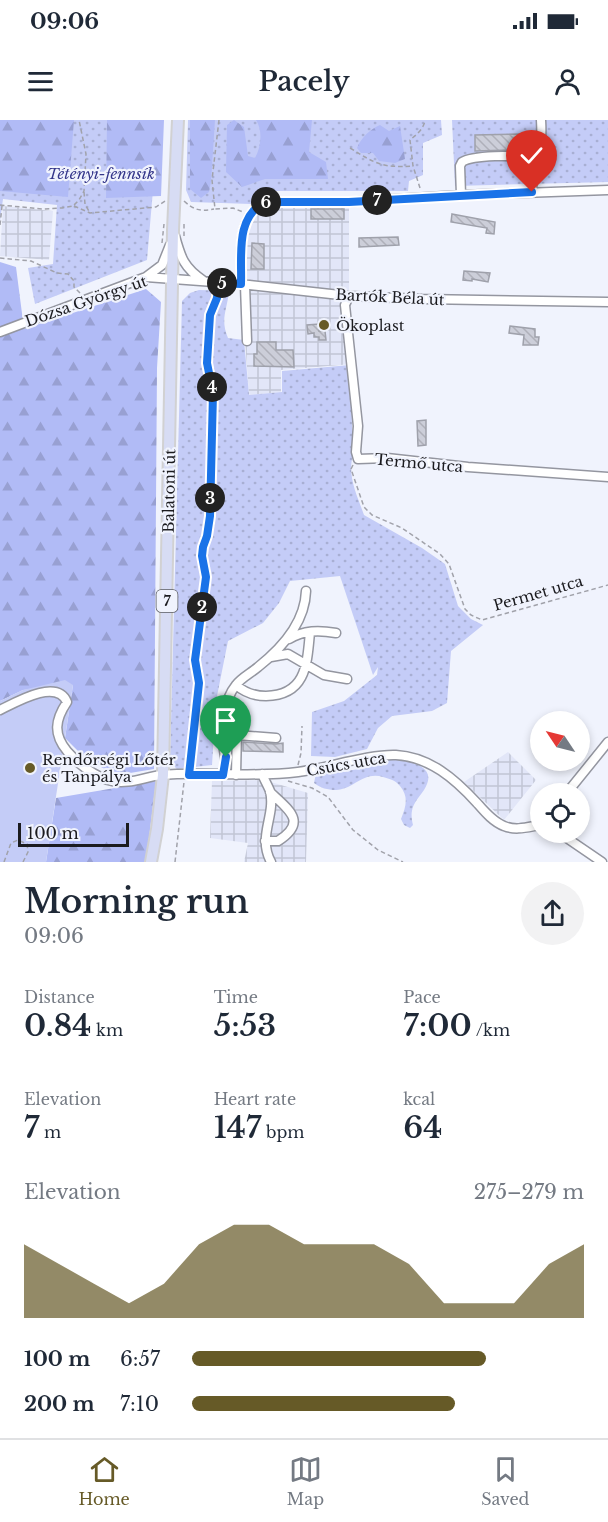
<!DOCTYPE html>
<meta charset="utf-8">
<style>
:root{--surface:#fff;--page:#f2f2f3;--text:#1f2937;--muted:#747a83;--line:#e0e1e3;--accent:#665a27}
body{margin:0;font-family:"Libre Baskerville",serif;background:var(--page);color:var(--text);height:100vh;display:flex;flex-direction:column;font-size:22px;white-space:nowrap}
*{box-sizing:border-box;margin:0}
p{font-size:20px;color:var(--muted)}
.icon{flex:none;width:33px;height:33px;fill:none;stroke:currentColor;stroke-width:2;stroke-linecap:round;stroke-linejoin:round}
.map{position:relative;height:742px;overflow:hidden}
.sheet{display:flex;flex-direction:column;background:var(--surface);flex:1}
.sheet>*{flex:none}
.needle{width:39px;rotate:305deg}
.tools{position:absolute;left:530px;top:591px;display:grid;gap:12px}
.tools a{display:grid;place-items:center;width:60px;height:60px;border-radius:50%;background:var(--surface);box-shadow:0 3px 9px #0003;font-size:30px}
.scale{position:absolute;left:18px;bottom:15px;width:111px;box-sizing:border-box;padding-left:6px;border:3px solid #1b1b1f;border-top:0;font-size:16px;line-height:21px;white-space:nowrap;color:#1b1b1f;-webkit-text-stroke:4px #f0f3fd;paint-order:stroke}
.pin{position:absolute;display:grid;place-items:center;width:51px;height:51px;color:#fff;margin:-62px -26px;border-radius:50% 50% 50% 0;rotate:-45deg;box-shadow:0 0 6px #0007}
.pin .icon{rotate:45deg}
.km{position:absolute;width:30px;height:30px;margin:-15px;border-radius:50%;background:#222;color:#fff;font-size:16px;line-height:30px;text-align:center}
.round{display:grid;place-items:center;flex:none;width:63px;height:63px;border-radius:32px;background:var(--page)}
.overview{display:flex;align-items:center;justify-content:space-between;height:102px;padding:0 24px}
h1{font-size:33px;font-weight:600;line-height:45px}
.metrics{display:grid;grid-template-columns:repeat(3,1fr);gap:9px;height:102px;padding:6px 24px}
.metrics div{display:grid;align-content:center}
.metrics b{font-size:30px;font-weight:600}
.metrics small{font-size:16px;font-weight:400}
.metrics p{font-size:16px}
.chart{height:168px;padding:12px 24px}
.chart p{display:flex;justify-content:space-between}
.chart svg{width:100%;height:108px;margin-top:6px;fill:var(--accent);opacity:.7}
ul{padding:0 24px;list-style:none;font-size:20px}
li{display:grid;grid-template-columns:96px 72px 1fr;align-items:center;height:45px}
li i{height:15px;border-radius:8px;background:var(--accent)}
.status{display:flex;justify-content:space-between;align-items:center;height:42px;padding:0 30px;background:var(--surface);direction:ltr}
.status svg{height:16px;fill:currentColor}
header{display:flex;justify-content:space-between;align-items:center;height:78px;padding:0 24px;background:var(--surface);font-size:27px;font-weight:600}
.menu{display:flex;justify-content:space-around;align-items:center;height:84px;border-top:2px solid var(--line);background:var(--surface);font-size:16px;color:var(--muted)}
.menu a{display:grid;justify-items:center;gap:3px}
.menu .on{color:var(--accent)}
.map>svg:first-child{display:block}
</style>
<div class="status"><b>09:06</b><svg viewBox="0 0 49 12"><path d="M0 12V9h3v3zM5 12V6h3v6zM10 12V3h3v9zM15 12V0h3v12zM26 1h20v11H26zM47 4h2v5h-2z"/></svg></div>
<header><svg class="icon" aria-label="menu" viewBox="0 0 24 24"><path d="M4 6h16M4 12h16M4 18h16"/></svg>Pacely<svg class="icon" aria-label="person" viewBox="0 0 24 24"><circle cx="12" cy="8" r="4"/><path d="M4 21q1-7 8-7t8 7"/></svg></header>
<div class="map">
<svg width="608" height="742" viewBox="0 0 608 742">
<defs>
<pattern id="industrial-grid" width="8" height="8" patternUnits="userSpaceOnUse" patternTransform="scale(1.5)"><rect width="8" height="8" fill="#e2e6f8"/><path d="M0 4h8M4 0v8" fill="none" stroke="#c1c5d4"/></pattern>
<pattern id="grass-dots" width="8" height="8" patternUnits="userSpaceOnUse" patternTransform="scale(1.5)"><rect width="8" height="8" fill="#c4ccf7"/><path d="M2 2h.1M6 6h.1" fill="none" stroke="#a8afd3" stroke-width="1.8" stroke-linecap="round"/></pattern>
<pattern id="forest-firs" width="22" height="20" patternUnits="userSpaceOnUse" patternTransform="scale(1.5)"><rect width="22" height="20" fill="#b1bbf6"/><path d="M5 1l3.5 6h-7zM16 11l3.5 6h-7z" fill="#98a0d2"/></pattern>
<pattern id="building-back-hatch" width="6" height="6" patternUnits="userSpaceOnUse" patternTransform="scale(1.5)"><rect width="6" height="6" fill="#ccced9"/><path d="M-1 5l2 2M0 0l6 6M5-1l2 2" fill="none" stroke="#afb0ba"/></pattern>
</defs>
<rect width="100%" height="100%" fill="#f0f3fd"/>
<path fill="url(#industrial-grid)" d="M349,82V176L345,185L352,244L281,250V272L249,275L241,164L249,95L257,86Z
M3,86L53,91L49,140L0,136Z
M508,632L536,660L504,700L464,662Z
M264,660L308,673L306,742H244L248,723L210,718L212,661Z"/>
<path fill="url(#grass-dots)" d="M0,0H159L147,140L35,184L28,148L53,144L57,85L3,79L0,101Z
M188,0H441L442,15L423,23V55L409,61L408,71H259L251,84L191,82L186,70Z
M452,0H608V62L455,66Z
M199,170L229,171C227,191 220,199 228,218L244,220L249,275L282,272V251L350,245L353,335C347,356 357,375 364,395L422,428L445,444L458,486L471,499L483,505L451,531L447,583L432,591L392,596L378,608L367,629L335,637L311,636L312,592L344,581L377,555L378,547L373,555L340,456L290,461L279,483L263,503L228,521L216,581L212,645L177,649L170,642L182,181L190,173Z
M391,639C408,641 440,645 424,670C420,676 413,683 412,691C411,695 412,701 413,705L410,708L404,705L401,699C406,686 409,677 400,666C395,660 390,659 383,657C363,651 353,670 336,670C327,670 321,668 314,663L316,653C342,652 368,650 391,639Z"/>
<path fill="url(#forest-firs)" d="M0,0H74L68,77L0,71Z
M107,0H164L161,76L106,78Z
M190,0H215L211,62L209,72L201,78L190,69Z
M234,0L244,7L248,36L255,38C261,27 263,11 256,0H312L309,32L326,42L328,59H265L242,67L226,52L227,5Z
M380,5L389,11L400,6L405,39L395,43L379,41L373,33H361L357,28C361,18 370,9 380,5Z
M0,142L16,147L24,209L146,169L161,182L157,248L154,649L118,655L88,641L65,618L73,565L23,570L0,581Z
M156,661L146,742H46L56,678Z"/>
<path fill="#c4ccf7" d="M65,560L73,565L46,742H0V581L23,570Z"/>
<path fill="url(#building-back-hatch)" stroke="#9fa1ab" stroke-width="1.5" d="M520,14V27H514V30L475,31V15Z
M311,89H344V99H311Z
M452,94L495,102L494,114L486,113L487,108L451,102Z
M398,117L399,125L359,127V118Z
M252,123L264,124V149H251Z
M464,151L490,153L488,162L472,159V161L463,160Z
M319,204V211H325L326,220H319V217H314V213L308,214L307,205Z
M510,206L535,209V217H539L538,225H523L524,215L509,213Z
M257,222H276V230H293L294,247L254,246V234H257Z
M426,300V325L418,326L417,301Z
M243,622L276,624L283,623V632L243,631Z"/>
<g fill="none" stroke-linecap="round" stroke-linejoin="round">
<defs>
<path id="minor" d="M526,39C543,25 542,21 541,0
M461,75L460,46L462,42C471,36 519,33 527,40C535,47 532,62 532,72
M175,116C181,138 184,148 204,161
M146,157L162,145L170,125
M241,164C242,135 235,97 265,82H349L461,75L608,70
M245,165L247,221
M349,176L345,185L358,306L356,332L358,339L387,338L468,347L608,357
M0,212L146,157L241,164L349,176L422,179L608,182
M289,519C304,510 319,510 336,513
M271,537L288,534L324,555L347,559
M236,565C245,573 254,576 266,576C306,575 307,545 310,512
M0,590C16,582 57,558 67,582C55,600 53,614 67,631C78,644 95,657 112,661C127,665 145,657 161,655C206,651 252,658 298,652C327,648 369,634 396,635C430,637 455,659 477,683C484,691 493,702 504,706C516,711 528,707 540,705
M237,615L276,618
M262,654C264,659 268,666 270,671C276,696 257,716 271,742
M223,655C228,643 224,635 223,623C223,604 223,581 236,565C241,558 251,553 258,547C282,528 305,502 306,471
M236,655L237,610
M566,674L608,622
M558,712L602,742
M265,721H278C308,702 289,690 270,672"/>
<path id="major" d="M151,742L157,709L163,655L173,110L178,0"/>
</defs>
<use href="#minor" stroke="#9496a0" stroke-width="11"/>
<use href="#major" stroke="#d1d1d2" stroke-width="14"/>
<path stroke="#a1a2aa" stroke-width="1.5" stroke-dasharray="4.5 3" stroke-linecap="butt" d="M219,0L212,60L215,89L233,88L243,92
M350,28C376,44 382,48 413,46
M420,68L413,46L410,20C416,15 424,9 425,0
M84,72L85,84L90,93
M184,81C194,90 201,92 214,89
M0,85L43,89L62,88L73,86L79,80L84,71L86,34L79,0
M74,86L90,93L156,87L165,81
M184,104V117
M0,105L2,86
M162,123L164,104
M0,138L31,141L57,153L68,154L74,161V167L80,173
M353,345L351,349L364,387L372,395L402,408L440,434L449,444L465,489L471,495L482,500L608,465
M298,645L301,633L302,606
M190,646L199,563L195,540L206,457L202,436L203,427L207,416L210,396L213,273L207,243L210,195L217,178V170
M288,661L312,668L328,677L353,710L378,730L403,742
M4,742L11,723L18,720L27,724L28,732L23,742
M175,742L184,662"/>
<use href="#minor" stroke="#fff" stroke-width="8"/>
<use href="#major" stroke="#d7dcf4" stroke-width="10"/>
</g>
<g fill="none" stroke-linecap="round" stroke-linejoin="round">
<defs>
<path id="route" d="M226,637L223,655H189L199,563L195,540L206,457L202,436L203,427L207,416L210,396L213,273L207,243L210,195L217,178L218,163L241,164C242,136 235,97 265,82H349L532,72"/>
</defs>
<use href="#route" stroke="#fff" stroke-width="12"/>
<use href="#route" stroke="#1a73e8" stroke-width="8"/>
</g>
<g fill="#665a27" stroke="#f0f3fd" stroke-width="2">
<circle cx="324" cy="205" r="6"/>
<circle cx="30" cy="648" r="6"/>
</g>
<g text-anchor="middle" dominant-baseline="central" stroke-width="4.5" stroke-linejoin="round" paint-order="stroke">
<rect fill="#f0f3fd" stroke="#5b5c62" stroke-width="1.5" x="156.5" y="470" width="21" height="22" rx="4.5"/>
<g font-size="14" font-weight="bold" fill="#1b1b1f">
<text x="167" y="481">7</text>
</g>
<g font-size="15" font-style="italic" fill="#35378b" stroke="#f0f3fd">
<text x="101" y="53">Tétényi-fennsík</text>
</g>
<g font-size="15" fill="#1b1b1f" stroke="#f0f3fd">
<text transform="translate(390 177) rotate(3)">Bartók Béla út</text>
<text transform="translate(86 181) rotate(-19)">Dózsa György út</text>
<text transform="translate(419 343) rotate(5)">Termő utca</text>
<text transform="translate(169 371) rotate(-89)">Balatoni út</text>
<text transform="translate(538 473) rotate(-16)">Permet utca</text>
<text transform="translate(346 644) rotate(-10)">Csúcs utca</text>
</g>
<g font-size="15" fill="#1b1b1f" stroke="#f0f3fd" text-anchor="start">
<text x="336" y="205">Ökoplast</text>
<text x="42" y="639">Rendőrségi Lőtér<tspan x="42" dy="17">és Tanpálya</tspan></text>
</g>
</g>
</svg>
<div class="tools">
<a><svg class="needle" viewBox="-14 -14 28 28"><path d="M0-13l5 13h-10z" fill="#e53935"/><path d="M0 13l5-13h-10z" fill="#747a83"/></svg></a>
<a><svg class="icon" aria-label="locate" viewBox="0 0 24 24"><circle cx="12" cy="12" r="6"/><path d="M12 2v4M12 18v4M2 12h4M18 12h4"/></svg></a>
</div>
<div class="scale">100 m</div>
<div class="pin" style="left:226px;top:637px;background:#1e9e55"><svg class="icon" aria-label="arrive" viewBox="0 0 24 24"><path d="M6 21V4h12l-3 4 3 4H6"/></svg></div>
<div class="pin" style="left:532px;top:72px;background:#d93025"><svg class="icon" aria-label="check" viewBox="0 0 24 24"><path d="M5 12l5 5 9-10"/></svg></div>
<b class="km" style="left:202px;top:487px">2</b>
<b class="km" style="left:210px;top:378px">3</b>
<b class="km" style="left:212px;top:267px">4</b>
<b class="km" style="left:222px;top:163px">5</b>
<b class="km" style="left:266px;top:82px">6</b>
<b class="km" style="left:377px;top:80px">7</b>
</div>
<section class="sheet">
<div class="overview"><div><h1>Morning run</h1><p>09:06</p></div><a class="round"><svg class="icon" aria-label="share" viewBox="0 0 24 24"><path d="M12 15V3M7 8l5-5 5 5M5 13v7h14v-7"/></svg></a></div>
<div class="metrics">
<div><p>Distance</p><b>0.84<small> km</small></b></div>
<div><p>Time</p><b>5:53</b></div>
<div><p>Pace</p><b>7:00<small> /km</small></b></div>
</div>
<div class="metrics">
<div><p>Elevation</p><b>7<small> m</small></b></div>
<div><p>Heart rate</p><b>147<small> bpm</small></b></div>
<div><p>kcal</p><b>64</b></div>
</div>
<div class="chart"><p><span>Elevation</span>275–279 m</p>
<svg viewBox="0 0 160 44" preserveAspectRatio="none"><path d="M0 44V14L10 22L20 30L30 38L40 30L50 14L60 6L70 6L80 14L90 14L100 14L110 22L120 38L130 38L140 38L150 22L160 14V44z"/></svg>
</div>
<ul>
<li><b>100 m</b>6:57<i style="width:75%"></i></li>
<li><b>200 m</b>7:10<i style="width:67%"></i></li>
</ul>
</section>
<nav class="menu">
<a class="on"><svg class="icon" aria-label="home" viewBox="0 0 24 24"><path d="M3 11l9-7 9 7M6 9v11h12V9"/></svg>Home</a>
<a><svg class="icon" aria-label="map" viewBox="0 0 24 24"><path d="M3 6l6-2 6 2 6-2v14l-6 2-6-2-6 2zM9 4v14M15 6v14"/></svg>Map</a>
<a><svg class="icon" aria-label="saved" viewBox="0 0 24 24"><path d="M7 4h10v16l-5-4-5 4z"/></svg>Saved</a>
</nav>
